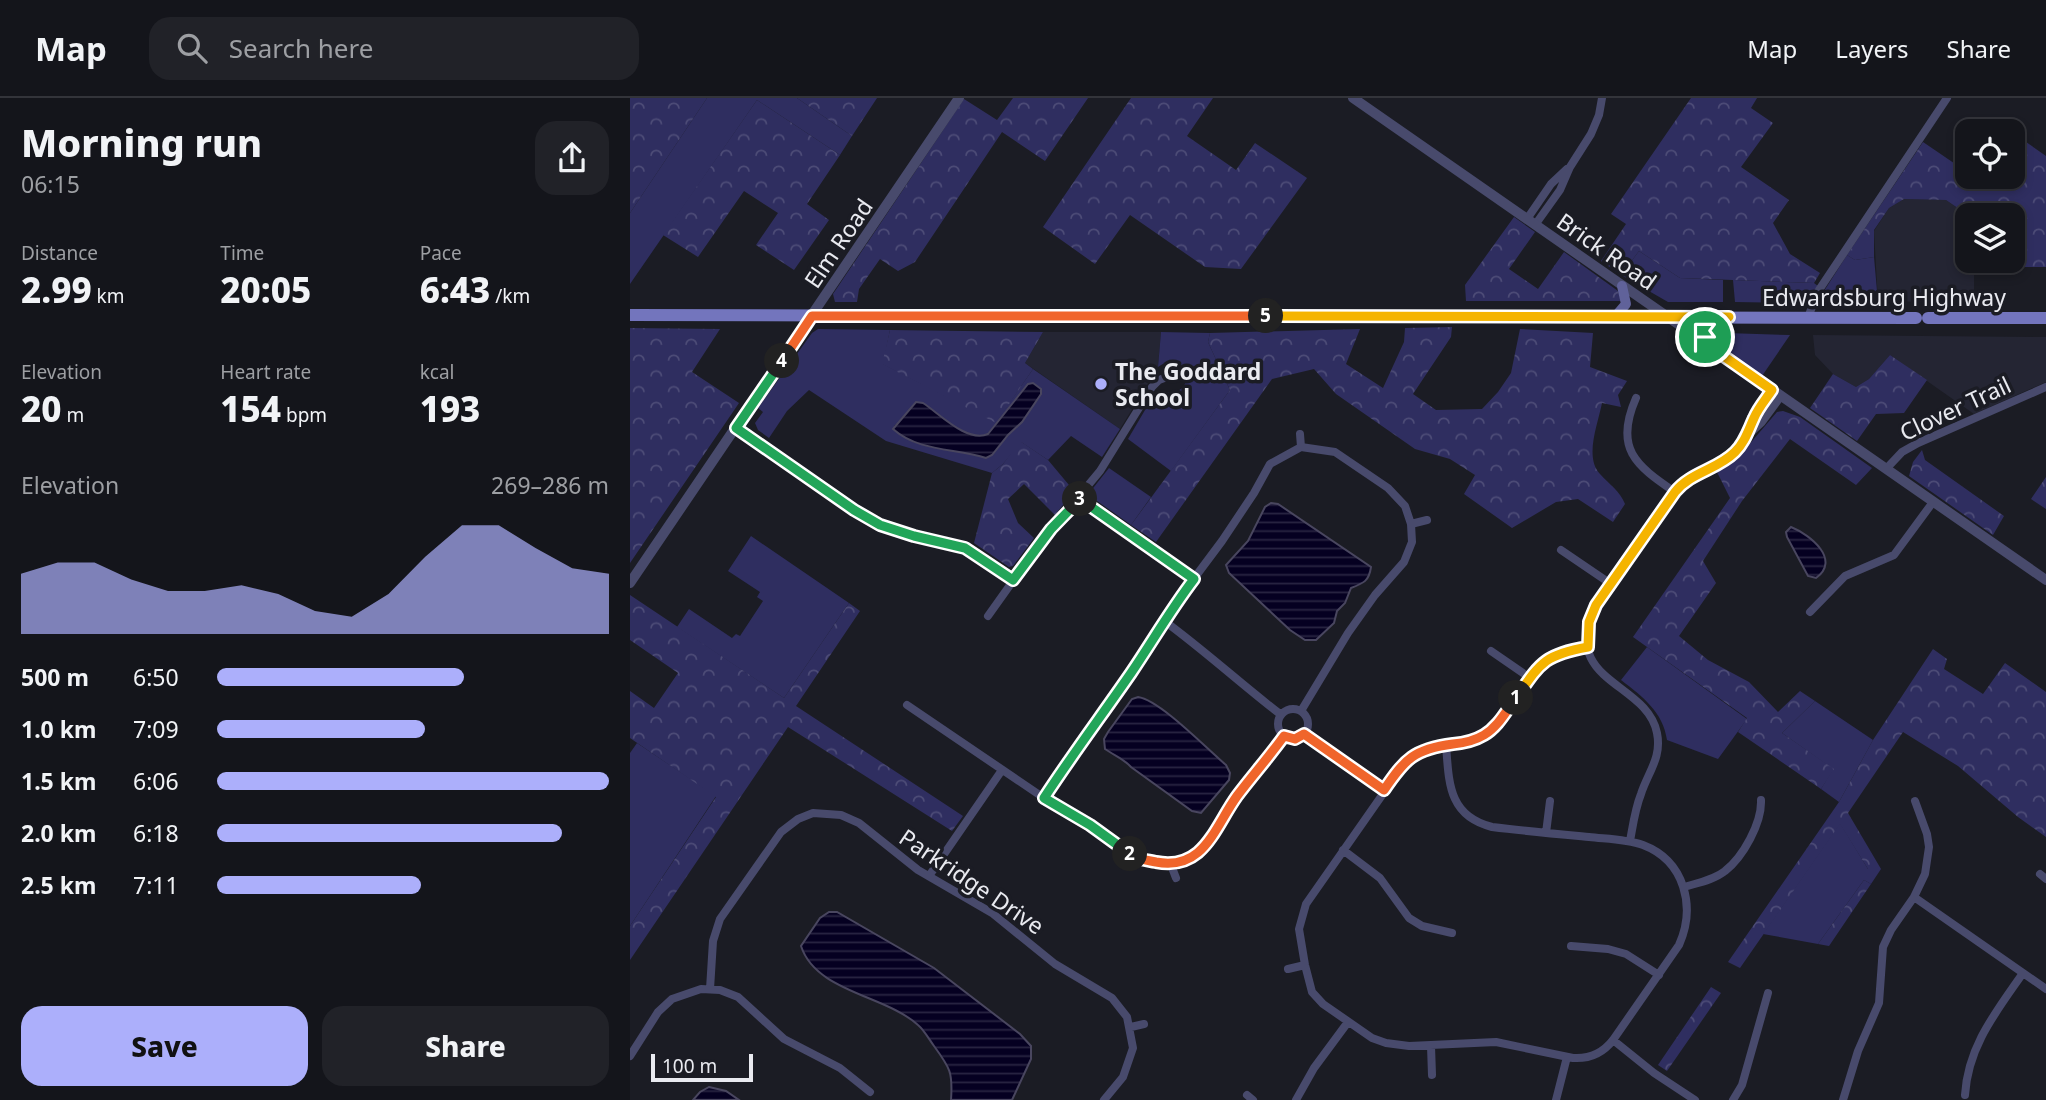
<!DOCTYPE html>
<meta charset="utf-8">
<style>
:root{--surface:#14151b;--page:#212228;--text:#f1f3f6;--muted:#9d9fa3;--line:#33343a;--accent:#acaffb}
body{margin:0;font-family:"Noto Sans",sans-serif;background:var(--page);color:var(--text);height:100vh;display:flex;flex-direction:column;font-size:26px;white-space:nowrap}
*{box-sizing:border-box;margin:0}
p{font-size:23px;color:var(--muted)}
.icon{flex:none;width:38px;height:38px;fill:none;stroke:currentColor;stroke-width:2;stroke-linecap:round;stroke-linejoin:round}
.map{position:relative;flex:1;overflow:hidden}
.sheet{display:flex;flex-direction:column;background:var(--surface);width:630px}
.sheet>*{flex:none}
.buttons{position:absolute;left:1325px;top:21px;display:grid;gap:14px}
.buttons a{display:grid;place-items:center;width:70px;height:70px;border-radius:14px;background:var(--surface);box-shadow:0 4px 10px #0003,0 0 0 2px var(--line);font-size:35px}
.scale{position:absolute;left:21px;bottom:18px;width:102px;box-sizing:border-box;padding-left:7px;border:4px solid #e9eaf0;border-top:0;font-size:19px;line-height:24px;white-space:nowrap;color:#e9eaf0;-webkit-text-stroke:5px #1b1c24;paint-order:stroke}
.pin{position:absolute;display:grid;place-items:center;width:60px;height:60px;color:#fff;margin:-30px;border:4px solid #fff;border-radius:50%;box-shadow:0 2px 7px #0007}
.km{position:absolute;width:35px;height:35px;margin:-18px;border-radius:50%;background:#222;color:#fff;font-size:19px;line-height:35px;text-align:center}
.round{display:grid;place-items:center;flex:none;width:74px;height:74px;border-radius:21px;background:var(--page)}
.headline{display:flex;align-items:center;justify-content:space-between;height:119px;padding:0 21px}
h1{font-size:38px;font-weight:800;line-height:52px}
.stats{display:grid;grid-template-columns:repeat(3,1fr);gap:10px;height:119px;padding:7px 21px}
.stats div{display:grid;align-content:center}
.stats b{font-size:35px;font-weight:800}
.stats small{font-size:19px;font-weight:400}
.stats p{font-size:19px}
.chart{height:196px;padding:14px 21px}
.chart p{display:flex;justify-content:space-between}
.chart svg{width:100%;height:126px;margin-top:7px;fill:var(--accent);opacity:.7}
.primary-button{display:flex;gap:14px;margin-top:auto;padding:14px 21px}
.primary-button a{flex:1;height:80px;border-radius:21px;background:var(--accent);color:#111;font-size:28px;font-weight:800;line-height:80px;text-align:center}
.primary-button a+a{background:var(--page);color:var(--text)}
ul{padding:0 21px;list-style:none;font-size:23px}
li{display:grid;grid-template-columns:112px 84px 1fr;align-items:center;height:52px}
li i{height:18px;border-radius:9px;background:var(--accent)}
header{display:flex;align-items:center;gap:42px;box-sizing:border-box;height:98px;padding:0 35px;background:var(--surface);border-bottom:2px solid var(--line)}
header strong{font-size:33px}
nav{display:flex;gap:38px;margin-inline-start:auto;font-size:24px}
.search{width:490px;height:63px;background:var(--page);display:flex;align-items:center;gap:18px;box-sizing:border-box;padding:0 24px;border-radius:21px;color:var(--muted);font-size:26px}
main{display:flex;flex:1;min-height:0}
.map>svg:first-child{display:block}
</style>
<header>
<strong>Map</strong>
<div class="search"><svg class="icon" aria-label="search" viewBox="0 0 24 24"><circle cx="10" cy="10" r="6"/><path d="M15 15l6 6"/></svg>Search here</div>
<nav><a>Map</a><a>Layers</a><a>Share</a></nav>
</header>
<main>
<section class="sheet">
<div class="headline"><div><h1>Morning run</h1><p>06:15</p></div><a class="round"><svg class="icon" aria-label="share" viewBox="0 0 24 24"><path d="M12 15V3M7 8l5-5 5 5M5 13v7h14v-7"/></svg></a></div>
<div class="stats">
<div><p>Distance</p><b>2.99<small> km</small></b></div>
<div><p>Time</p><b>20:05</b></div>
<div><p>Pace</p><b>6:43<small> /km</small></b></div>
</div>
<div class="stats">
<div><p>Elevation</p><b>20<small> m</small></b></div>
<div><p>Heart rate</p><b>154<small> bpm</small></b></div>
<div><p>kcal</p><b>193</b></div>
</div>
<div class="chart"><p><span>Elevation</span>269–286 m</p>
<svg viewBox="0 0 160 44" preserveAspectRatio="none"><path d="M0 44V23L10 19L20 19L30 25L40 29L50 29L60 27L70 30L80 36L90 38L100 30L110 17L120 6L130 6L140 14L150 21L160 23V44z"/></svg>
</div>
<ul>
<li><b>500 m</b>6:50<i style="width:63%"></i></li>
<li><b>1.0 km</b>7:09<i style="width:53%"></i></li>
<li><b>1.5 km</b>6:06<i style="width:100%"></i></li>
<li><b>2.0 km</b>6:18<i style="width:88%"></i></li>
<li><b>2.5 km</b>7:11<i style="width:52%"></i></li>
</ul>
<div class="primary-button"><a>Save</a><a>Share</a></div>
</section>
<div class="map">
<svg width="1416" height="1002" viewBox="0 0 1416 1002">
<defs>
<pattern id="forest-crowns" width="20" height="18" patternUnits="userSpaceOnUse" patternTransform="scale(1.75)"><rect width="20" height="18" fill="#2f2e60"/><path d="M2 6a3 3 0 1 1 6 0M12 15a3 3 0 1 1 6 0" fill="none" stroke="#4d4c77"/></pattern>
<pattern id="water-rules" width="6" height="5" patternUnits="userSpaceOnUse" patternTransform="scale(1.75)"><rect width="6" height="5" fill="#050021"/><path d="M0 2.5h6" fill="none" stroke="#292542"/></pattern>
</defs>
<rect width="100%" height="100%" fill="#1b1c24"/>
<path fill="#242533" d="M1274,101L1316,102L1338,117L1337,163H1344V203L1248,204L1244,133L1259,110Z
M413,234H531L528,269L490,331L395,265Z
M1183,237L1416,239V284L1344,316L1260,257L1239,281L1226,289L1203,276L1185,257Z"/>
<path fill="#2f2e60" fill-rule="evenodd" d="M77,0H167L222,38L210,57L127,2L0,186V115Z
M1009,153L1050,180L1093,182V204H1038L991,177Z
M1217,157L1225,162L1244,159L1248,204L1193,203L1194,193Z
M1103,182L1184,185L1188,188L1176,205L1105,204Z
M188,231L260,232L253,266L366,324L403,271L490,331L472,359L441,338L418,362L391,344L373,366L362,375L256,343L179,292L157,313L139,340L128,332L125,325L133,314L128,310L182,235ZM398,286L392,324L378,337L362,357L300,349L283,344L264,328L293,305C305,313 336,340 350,339C364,339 390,297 398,286Z
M531,234L580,235L578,244L600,292L541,373L498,341L525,295L529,293C543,295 552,296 557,281C555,263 541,260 528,269Z
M1096,235L1160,237L1132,278L1092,249L1089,244L1091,239Z
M479,370L521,399L501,427L460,398V394Z
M121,438L219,505L154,600L47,529L59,511L102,540L106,536L110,538L133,503L127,499L130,494L98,473Z
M1017,549L1117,621L1088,661L1037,642C1033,614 1013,599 991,582Z
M1185,603L1243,642L1209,704L1191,691L1203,671L1152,635Z
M7,645L86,698L0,828V655Z
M1210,725L1238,771H1251L1241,786L1234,782L1188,846L1133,836Z"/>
<path fill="url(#forest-crowns)" d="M0,0H77L0,115Z
M167,0H247L222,38Z
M383,0H458L415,63L372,34L285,164L268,173L250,161L229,191L227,204H205L203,196L334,1L367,22Z
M501,0H583L557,38L606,72L625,45L677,80L611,171L575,169L500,117L465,166L413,129Z
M1061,0H1127L1121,10L1143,25L1111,69L1159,102L1143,125L1160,156L1190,175L1184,185L1050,180L1009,153L991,177L971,163L996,126L981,116Z
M127,2L210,57L177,106L199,122L164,172L126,147L148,115L114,93L68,159L33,137Z
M1386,37L1416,58V169H1344V163H1382V117H1338L1316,102L1274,101L1259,110L1244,132V159L1225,162L1217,157L1293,44L1337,74V79H1345L1352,84L1356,79H1382L1383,41Z
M884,119L905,134L879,171L908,191L934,154L988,193L991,203H836L835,187Z
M822,229L821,239L783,296L806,312L852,311L868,294L881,275L890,231L963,235L960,269L997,283L988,297L991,309L972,305C968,326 954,359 970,376C980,387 990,393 995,406L983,424L948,401L926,404L882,430L834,396L845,377L820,361L785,351L706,296L684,271L642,281L526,444L501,427L600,292L578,244L580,235L730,231L716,266L753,290L774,244L775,230Z
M0,230L90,231L62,274L109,305L0,465Z
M260,232L413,234L395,265L403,271L366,325L252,266Z
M1260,257L1297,282L1274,315L1246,316L1227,343L1180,310L1203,276L1226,289L1239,281Z
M1153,313L1170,319L1242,370L1226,387L1160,341L1112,403L1073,463L1086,485L1049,538L1078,562L1119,584L1148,614L1170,593L1185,603L1152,635L1204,671L1191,691L1108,634L1117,620L1003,539L1100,400L1087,374L1105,363L1147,314Z
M390,343L418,362L444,393L425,417L394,386L378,401L388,425L404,440L383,468L379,469L344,445L362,375L373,366Z
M1292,352L1295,362L1374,418L1363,437L1279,378L1283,364Z
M1416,379V411L1401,401Z
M0,497L154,600L219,505L230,513L166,608L333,718L322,733L158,629L0,862V828L86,699L0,640V593L24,610L48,575L0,542Z
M1303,551L1317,561L1314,571L1353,596L1375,565L1416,594V739L1388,719L1328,668L1273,634L1218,715L1251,771H1238L1210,726L1110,870L1098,864L1209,704L1243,642Z
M1234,782L1241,786L1199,848L1188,846Z
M1081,889L1091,895L1037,973L1028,967Z"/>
<path fill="url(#water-rules)" stroke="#49465f" stroke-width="2" d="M403,285L411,291V296L392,324L378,337L362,357L356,360C325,350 289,354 263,331L286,304L293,305C310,316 337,345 358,336L398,286Z
M641,405L648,406L741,469C739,483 734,485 721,490L715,505L707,513L704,525L686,542H675L660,532L599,475L596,467L618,443L635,409Z
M1161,429C1181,437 1211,462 1186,480L1178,478L1157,439L1156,434Z
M508,599C530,602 577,651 596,667L600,675L599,682L571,715L562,713L501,669C494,661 485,658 475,651L474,641L478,634L502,601Z
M199,814H207L304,870L390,936L401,948V961L382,1002H321C323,974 320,970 304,948C299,941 294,932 288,927C255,897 186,894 171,848L190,820Z
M79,989L96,993L109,1002H63L70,994Z"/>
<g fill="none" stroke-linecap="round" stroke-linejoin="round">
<path stroke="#484a6c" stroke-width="8" d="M897,121L921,86L937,71
M905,127L930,92L940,69L961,36L969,17L972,0
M1178,219L1189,192L1317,0
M1006,300C984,350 1005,367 1045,394
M106,330L224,412L250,427L284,438L335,450L383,482
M1119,335L1124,319L1142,292
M670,336L671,349
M1256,371L1272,354L1288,345L1416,289
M449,400L563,481
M781,426L797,422
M931,452L981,486
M1180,514L1215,478L1264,457L1303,404
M358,518L410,445L470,373L522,289L529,282L542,277
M533,522C574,552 611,586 650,616
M861,553L900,580
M277,607L414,700L460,727L506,760L541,767
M648 626a15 15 0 1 1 30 0a15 15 0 1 1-30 0Z
M671,613L718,535L745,497L774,464L782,444L781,426L775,408L758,390L705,354L671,349
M675,636L754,692
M816,647C819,684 818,718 862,729C894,733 927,736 959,739C977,741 996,741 1013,747C1055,763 1066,809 1049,847L983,942C973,955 959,961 943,960L866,944L779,948L756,945L742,940L693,906L682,894L675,867L669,831L676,806L776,663C800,643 831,652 856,636C866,630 871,621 877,612C906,571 906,559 958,549
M414,700L451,643L503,572L533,522L592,443L624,395L640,366L671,349
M916,735L920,703
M1000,743C1003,727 1005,711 1011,696C1018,674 1032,660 1027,635C1017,583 928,585 966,507L1050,388L1105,353L1118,337L1132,324L1151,298
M713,752L750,780L779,820L792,828L822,835
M541,767L570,755L584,737L607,699L634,667L654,638
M541,767L546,780
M1410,776L1416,781
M299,778L372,672
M1054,789C1067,785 1084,782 1095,773C1113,759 1132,725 1131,702
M1284,799L1416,891
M941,848L978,851L996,856L1029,877
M658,871L675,867
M80,891L83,843L90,821L151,734L168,721L183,715L211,717L229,725L288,772L362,815L425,866L482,900L497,919L503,950L493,979L474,1002
M501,929L514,926
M983,942L1024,975L1065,1002
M801,948L802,977
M0,958L28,914L42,901L71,891L90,892L108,899L154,941L210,970L240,994
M617,997L623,1002
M1335,997C1338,948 1366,914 1393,875
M666,1002L684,970L718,924
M926,1002L937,959
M1103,1002L1112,987L1138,895
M1213,1002L1228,953L1249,905L1253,849L1261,832L1284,799L1295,776L1299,749L1297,736L1285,703"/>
<path stroke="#484a6c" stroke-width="10" d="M723,0L1416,482
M0,485L329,0"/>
<path stroke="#60629a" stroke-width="10" d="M984,220L996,206L992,188
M1081,250L1075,239L1087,225L1097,221"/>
<path stroke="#7375bd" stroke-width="12" d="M0,217L1286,220
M1298,220H1416"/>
</g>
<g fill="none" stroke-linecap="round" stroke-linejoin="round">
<defs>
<path id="split-1" d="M886,600C911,564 914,557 958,549L959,524L966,507L1045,394C1061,374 1087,372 1105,354C1115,344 1118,333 1124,320C1128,310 1136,301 1142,292L1082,250L1076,243L1075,239"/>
<path id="split-2" d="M500,756C508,762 517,762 526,764C574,773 584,730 607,698C622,678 639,659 654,638L665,641L674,636L754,692C775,661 784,651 823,646C834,645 844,643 854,637C868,629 876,613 886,600"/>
<path id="split-3" d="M450,401L564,481C541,511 522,544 501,575C472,617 442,657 414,700L460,727L500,756"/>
<path id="split-4" d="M152,263L106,330L224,412L250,427L284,438L335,450L383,482L421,431L450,401"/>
<path id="split-5" d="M152,263L182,218H636"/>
<path id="split-6" d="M636,218L1099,219C1089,224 1080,228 1075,239"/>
</defs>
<use href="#split-1" stroke="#fff" stroke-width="14"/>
<use href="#split-2" stroke="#fff" stroke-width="14"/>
<use href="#split-3" stroke="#fff" stroke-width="14"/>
<use href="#split-4" stroke="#fff" stroke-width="14"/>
<use href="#split-5" stroke="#fff" stroke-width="14"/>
<use href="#split-6" stroke="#fff" stroke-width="14"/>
<use href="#split-1" stroke="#f5b400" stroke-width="9"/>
<use href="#split-2" stroke="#f0652b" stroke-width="9"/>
<use href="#split-3" stroke="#22a559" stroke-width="9"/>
<use href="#split-4" stroke="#22a559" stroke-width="9"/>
<use href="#split-5" stroke="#f0652b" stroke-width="9"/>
<use href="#split-6" stroke="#f5b400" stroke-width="9"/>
</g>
<circle fill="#acaffb" stroke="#1b1c24" stroke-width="2.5" cx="471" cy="286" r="7"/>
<g text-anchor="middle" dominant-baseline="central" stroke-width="7" stroke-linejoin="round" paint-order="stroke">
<g font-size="23" fill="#e9eaf0" stroke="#1b1c24">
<text transform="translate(208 145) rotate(-56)">Elm Road</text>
<text transform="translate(977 153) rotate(35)">Brick Road</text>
<text x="1254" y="199">Edwardsburg Highway</text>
<text transform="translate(1325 310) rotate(-25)">Clover Trail</text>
<text transform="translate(342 783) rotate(34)">Parkridge Drive</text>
</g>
<g font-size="23" font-weight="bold" fill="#e9eaf0" stroke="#1b1c24" text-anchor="start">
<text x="485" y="273">The Goddard<tspan x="485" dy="26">School</tspan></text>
</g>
</g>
</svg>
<div class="buttons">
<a><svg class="icon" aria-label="locate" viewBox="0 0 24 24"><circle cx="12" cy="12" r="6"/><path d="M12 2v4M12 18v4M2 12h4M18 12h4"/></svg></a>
<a><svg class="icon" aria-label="layers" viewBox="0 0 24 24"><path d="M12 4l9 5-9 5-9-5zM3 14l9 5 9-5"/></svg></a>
</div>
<div class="scale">100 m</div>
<div class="pin" style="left:1075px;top:239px;background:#1e9e55"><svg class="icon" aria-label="arrive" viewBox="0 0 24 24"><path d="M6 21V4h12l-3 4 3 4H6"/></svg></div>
<b class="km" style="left:886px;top:600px">1</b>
<b class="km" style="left:500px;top:756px">2</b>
<b class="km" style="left:450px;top:401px">3</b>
<b class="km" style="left:152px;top:263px">4</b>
<b class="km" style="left:636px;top:218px">5</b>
</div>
</main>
